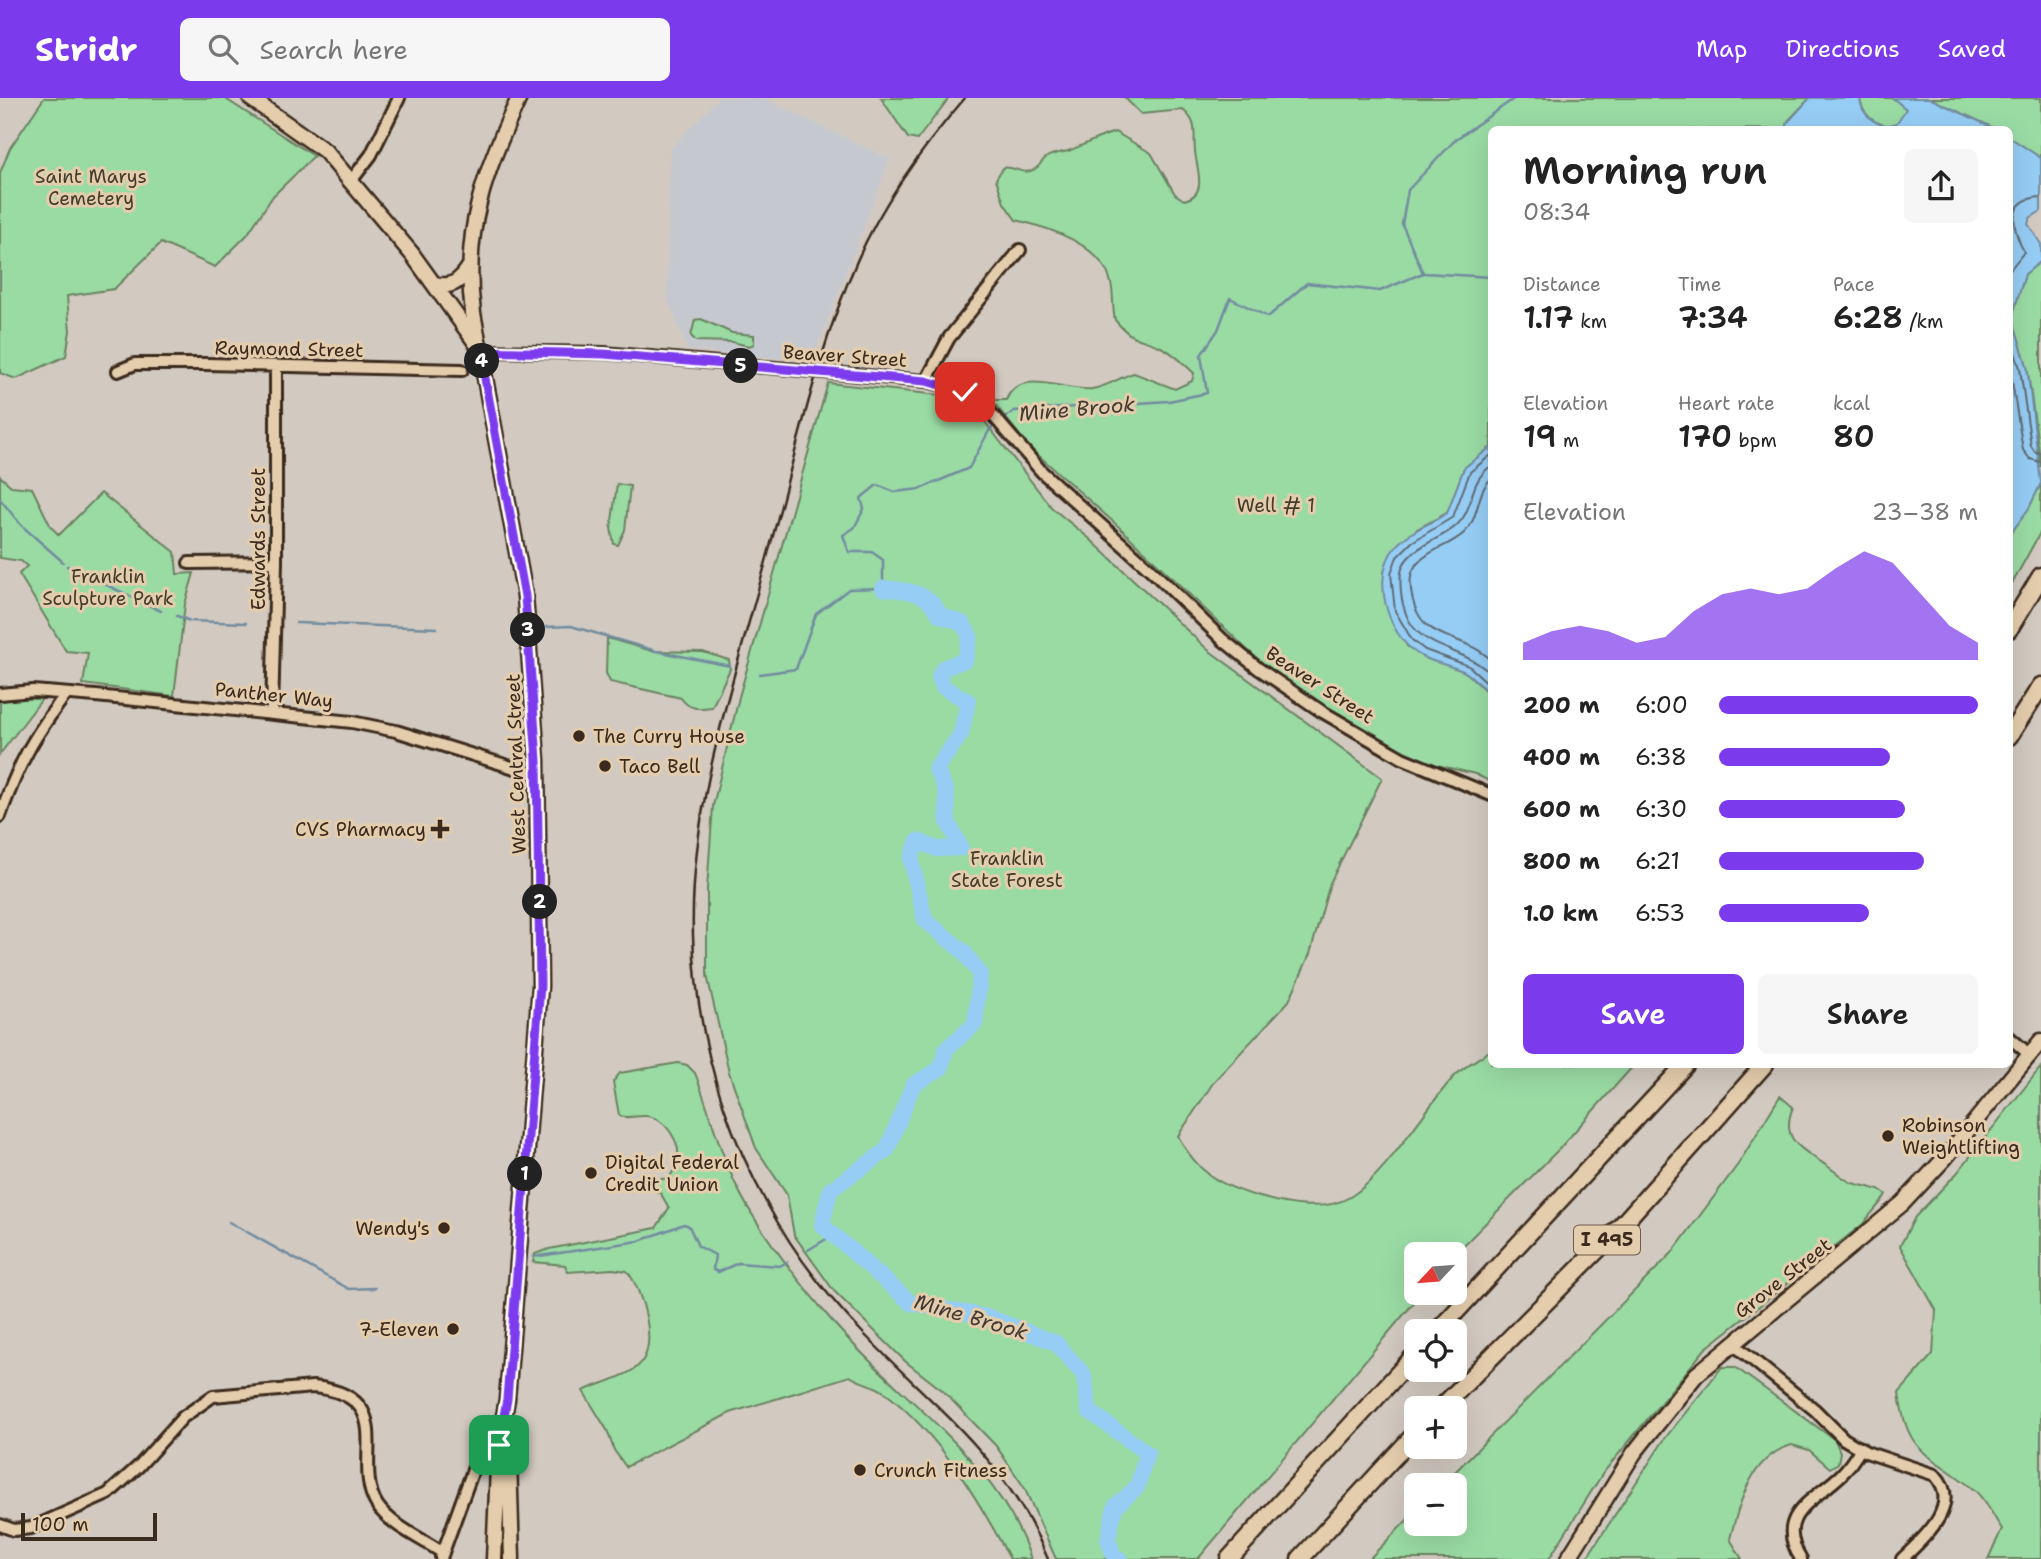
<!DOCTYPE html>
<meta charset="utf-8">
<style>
:root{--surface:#fff;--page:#f6f6f6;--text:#222;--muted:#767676;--accent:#7c3aed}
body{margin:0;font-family:"Shantell Sans",sans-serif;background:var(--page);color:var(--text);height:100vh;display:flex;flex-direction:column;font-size:26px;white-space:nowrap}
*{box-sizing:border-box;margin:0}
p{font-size:23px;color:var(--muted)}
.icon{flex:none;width:38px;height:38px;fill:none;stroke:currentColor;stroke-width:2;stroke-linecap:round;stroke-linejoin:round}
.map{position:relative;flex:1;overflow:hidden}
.side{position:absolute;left:1488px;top:28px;width:525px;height:942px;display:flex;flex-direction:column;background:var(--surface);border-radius:10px;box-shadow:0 7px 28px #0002}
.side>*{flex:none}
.needle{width:46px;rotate:244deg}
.buttons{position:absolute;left:1404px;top:1144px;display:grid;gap:14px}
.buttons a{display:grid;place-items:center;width:63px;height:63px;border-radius:10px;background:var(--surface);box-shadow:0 7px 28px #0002;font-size:35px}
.scale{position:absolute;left:21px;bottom:18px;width:136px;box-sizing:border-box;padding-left:7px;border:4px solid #3b2a1e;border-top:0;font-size:19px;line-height:24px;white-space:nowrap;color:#3b2a1e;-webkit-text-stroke:5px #e4cdad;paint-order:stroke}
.pin{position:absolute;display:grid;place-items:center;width:60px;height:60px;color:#fff;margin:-30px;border-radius:14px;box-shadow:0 4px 10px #0006}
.km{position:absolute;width:35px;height:35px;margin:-18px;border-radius:50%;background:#222;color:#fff;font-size:19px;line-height:35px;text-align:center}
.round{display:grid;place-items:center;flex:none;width:74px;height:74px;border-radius:10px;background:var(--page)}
.head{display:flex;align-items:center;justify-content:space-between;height:119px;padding:0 35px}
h1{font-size:38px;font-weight:600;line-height:52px}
.stats{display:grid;grid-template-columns:repeat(3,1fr);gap:10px;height:119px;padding:7px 35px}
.stats div{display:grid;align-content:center}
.stats b{font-size:30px;font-weight:600}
.stats small{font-size:19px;font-weight:400}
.stats p{font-size:19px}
.chart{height:196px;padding:14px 35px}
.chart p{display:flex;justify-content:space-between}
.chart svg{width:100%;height:126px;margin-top:7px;fill:var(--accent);opacity:.7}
.action{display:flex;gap:14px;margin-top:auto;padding:14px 35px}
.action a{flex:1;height:80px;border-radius:10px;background:var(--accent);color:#fff;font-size:28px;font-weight:600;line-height:80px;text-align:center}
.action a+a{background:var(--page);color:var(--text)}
ul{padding:0 35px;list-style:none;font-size:23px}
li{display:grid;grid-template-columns:112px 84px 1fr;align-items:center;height:52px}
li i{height:18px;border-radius:9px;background:var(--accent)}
header{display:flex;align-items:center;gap:42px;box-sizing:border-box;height:98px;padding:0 35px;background:var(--accent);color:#fff}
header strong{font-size:33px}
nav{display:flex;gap:38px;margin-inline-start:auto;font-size:24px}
.search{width:490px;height:63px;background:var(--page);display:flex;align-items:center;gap:18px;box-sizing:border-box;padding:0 24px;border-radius:10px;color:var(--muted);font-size:26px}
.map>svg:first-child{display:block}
</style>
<header>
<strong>Stridr</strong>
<div class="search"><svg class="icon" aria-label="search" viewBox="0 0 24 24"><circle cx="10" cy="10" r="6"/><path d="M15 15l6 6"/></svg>Search here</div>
<nav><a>Map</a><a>Directions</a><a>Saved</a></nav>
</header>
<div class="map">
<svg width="2041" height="1461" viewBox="0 0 2041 1461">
<rect width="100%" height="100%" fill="#d2cac1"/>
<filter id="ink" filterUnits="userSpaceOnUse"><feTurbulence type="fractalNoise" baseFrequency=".0143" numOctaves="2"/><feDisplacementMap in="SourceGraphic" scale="14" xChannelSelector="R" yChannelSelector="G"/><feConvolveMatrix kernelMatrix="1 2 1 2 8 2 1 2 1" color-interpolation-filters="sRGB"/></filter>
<g filter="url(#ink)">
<path fill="#c6c8cf" d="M719,0H763L890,61L812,263L688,252L667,200L670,51Z"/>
<path fill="#9adba4" stroke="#6a8261" stroke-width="2" d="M44,0H224L314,58L273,98L247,137L215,169L161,145L114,191L67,198L70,233L66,258L16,281L0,275V75L10,50Z
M881,0H949L917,42L908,40Z
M1125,0H1810L1788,23L1786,31L1491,32V349L1464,370L1447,415L1417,431L1384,474L1389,515L1407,548L1422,558L1466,574L1491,598V684L1475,676L1420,663L1324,608L1258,562L1119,429L1028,348L992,302H1006C1020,268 1065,294 1092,291C1107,289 1120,279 1134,275L1175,291L1192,283L1194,275C1184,266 1175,256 1163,250C1139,238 1135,246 1115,222C1112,210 1114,197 1111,185C1102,146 1050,130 1016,122L1004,105L996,81L1003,70C1014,67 1023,79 1035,71C1040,68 1042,62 1047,59C1054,55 1061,55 1068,53C1084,47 1099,39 1115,34L1151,55L1175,96L1184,102C1209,97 1196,70 1195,53C1193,36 1199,25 1183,12L1141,16Z
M1860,0H1893L1906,11C1898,41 1861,24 1860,0Z
M1929,0H2041V60L2009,39V32L1996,31Z
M2041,163V369L2027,268L2012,219L2025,176Z
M701,221L732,235L754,237V246L749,248L732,244L696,243L691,238L695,222Z
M828,285L948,298L974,310L1052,410L1090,441L1207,551L1382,680L1330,785L1310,856L1289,903L1215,982L1178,1038C1197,1074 1217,1086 1256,1098C1284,1106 1323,1115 1350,1099C1386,1077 1423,1013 1452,981C1462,969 1478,961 1491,952V966H1635L1559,1051L1454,1157H1416V1195H1422L1198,1461H1056L1024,1389L996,1348L942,1292L906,1264L834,1193L794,1137L787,1097L756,1050L729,974L707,877V791L713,708L739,599Z
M0,378L11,388L32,390L51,429L59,437L101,395L175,454L177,476L194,475L185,506L174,598L83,586L88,555L66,553L19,476L27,468L21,463L0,460Z
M2041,385V433L2009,491V438L2029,410Z
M617,386L630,388L625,432L618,447L614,446L611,430Z
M607,540L652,553L703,554L729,562L730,571L712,609C699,611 689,612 681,600L610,584L606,575Z
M23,600L42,601L0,656V603Z
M678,965L687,967L695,975C710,1013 719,1053 737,1089C758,1133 801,1186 832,1223C899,1302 996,1358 1031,1461H1010C977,1399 940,1337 884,1294C874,1286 862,1286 850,1278L730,1315L626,1369L614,1352L607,1332L583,1293C598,1286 624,1280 637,1269C660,1250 643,1193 627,1173L613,1171L568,1174L565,1167L533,1164L535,1156L549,1151L656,1130L669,1110L661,1096L647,1088L655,1082L669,1080C672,1075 676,1070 677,1065C683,1046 665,1019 646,1018C636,1017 627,1022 619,1017L613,984L620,975Z
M2041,969V1461H1988L2002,1431C1993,1418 1985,1400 1973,1391C1929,1354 1907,1359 1899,1295L1933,1256L1936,1212L1900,1148L1915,1119L1957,1075Z
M1780,998L1793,1009C1779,1043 1803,1051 1827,1068C1835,1073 1842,1080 1850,1084C1862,1089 1874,1088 1886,1096C1881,1107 1870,1115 1863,1126L1705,1251L1603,1375L1549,1461H1369L1416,1413V1426H1454V1388H1441L1672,1155L1739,1065Z
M1722,1269H1735L1835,1342L1840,1354L1838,1365L1830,1370L1809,1352L1792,1347C1751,1358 1739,1405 1730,1441L1742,1461H1586L1666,1339Z"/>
<path fill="#96cdf5" stroke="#728c9f" stroke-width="2" d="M1810,0H1860C1861,18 1879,31 1896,26L1906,11L1893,0H1929L1996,31H1786L1788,24Z
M2009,39L2041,60V113L2030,120L2028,126L2041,146V163L2025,176L2012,219L2027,268L2041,385L2029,410L2009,438Z
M1491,349V598C1483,590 1473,578 1463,573C1450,567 1435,565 1423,559C1390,543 1372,487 1391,455C1404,434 1428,428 1447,415L1464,370Z"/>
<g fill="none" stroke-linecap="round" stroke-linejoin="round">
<path stroke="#5f6b74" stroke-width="2" d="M2009,173L2024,154C2013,132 2004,101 2041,99
M2009,237L2020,270L2031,348L2035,354L2041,355
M2009,265L2023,352L2030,361L2041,364
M1491,357L1470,374L1453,419L1412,444L1397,459L1391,475L1395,513L1412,542L1425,552L1469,568L1491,588
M1491,368C1467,385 1475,411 1457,427C1442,441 1422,444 1408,460C1399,470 1400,482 1401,495C1408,556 1455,542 1491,576
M1491,381C1476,394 1480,419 1465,434C1451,448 1429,451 1416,467C1410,475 1410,483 1411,492C1418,547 1460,532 1491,562"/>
<path stroke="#728c9f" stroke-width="2.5" d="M1424,175L1491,179
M1001,323L1014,313L1169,303L1207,295L1201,257L1218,232L1230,200L1268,219L1307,185L1380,193L1423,175L1402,126L1408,92L1456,41L1515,0
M0,401L21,427L63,464
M67,468L161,513
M177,518L190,523L246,525
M296,525L437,530
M546,529L571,528L656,553L730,568
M760,576L796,571L816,516L849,491L883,490V462L872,454H849L843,437L854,430L864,411L861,400L877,387L895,394L920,391L969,370L990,331L995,327
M229,1124L349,1191L375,1190
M808,1152L833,1137
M533,1159L639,1143L684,1126L689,1128L698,1148L715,1157L713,1172L718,1174L738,1165L780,1168L787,1164"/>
<path stroke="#96cdf5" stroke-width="16" d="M883,490C907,493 928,492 940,517L962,525L970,538L965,562L943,570L939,579L943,589L968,603L961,636L936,671L946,692L948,724L961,750L937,751L918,743L911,761L925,822L964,854L980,876L975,926L946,951L941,970L913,987L887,1052L830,1092L822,1127L911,1205L988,1219L1056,1245L1084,1277L1089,1313L1147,1355L1137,1389L1115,1409L1108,1441L1114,1459L1120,1461"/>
<defs>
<path id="minor" d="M351,83L371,57L399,0
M480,253L604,255L926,283L959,291L984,307L1042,374L1150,471L1223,542L1259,571L1321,613L1402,660L1491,697
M118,273L135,266H206L462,272
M926,283L949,240L1020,152
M189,465L276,464
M0,596L33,593L96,598L352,624L396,633L537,677
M272,614L276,464V269
M0,718C19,665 32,641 66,596
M2009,939L2030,957
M1732,1245L1815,1312L1844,1341L1866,1354L1935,1377C1963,1407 1923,1441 1902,1461
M0,1427L14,1432L31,1430L108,1396L139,1368L183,1319L213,1298L313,1289C402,1298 350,1364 377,1407C391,1428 423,1441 443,1455
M441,1460L477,1361
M1801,1461C1773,1417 1814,1403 1841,1377C1849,1369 1855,1360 1861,1350"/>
<path id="major" d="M250,0L325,53L412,156L476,245
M435,186C452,191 461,182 470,168
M508,1326L512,1461
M494,1461L499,1347L507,1301L540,888L537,662L525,498L473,215C462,132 485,74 519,0
M1568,1461L1634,1355L1696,1277L1903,1105L1945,1060L2041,943"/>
<path id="highway" d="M2009,531L2041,478
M2009,638L2041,588
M1437,1234L1686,966
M1440,1311L1620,1129L1765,966
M1229,1461L1416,1256
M1300,1461L1416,1335"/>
</defs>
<use href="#minor" stroke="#3b2a1e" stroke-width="16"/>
<use href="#major" stroke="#3b2a1e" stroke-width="19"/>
<use href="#highway" stroke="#3b2a1e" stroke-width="21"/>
<use href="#minor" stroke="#e4cdad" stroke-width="10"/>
<use href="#major" stroke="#e4cdad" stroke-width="14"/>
<use href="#highway" stroke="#e4cdad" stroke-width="16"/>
<path stroke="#3b2a1e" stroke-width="2.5" d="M965,0C922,50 883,103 857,163C817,253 797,351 771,445C737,573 689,704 693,838C696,931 721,1022 766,1104C792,1152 825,1196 863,1235C937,1312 1005,1358 1048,1461"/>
</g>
</g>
<g fill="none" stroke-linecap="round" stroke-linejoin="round" filter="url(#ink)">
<defs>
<path id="route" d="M499,1347L507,1301L540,888L537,662L525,498L480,253L604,256L926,283L965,294"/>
</defs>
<use href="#route" stroke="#fff" stroke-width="14"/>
<use href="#route" stroke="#7c3aed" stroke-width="9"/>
</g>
<g fill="#3b2a1e" stroke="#e4cdad" stroke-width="2.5">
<circle cx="579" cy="638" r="7"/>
<circle cx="605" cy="668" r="7"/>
<path d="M436.5 720.5h7v7h7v7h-7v7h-7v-7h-7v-7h7z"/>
<circle cx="1888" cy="1038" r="7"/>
<circle cx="591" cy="1075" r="7"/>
<circle cx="444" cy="1130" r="7"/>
<circle cx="453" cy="1231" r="7"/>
<circle cx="860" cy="1372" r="7"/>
</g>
<g text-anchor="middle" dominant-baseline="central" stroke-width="6" stroke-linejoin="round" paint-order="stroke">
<rect fill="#e4cdad" stroke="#6e5b49" stroke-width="2" x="1574" y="1127.5" width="66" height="29" rx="5"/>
<g font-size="18" font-weight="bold" fill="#3b2a1e">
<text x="1607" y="1142">I 495</text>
</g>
<g font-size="19" fill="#443c2b" stroke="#e4cdad">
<text x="91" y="78">Saint Marys<tspan x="91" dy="22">Cemetery</tspan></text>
<text x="1276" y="407">Well # 1</text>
<text x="108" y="478">Franklin<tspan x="108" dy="22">Sculpture Park</tspan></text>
<text x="1007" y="760">Franklin<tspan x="1007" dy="22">State Forest</tspan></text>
</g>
<g font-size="19" fill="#3b2a1e" stroke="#e4cdad">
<text transform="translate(289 251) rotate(1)">Raymond Street</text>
<text transform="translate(845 258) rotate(4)">Beaver Street</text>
<text transform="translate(258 441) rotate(-90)">Edwards Street</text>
<text transform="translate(1320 587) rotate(33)">Beaver Street</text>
<text transform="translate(274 597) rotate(6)">Panther Way</text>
<text transform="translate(516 666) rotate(-92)">West Central Street</text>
<text transform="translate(1783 1180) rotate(-38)">Grove Street</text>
</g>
<g font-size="19" fill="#3b2a1e" stroke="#e4cdad" text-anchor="start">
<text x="593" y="638">The Curry House</text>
<text x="619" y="668">Taco Bell</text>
<text x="426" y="731" text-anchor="end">CVS Pharmacy</text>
<text x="1902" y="1027">Robinson<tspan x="1902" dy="22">Weightlifting</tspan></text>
<text x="605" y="1064">Digital Federal<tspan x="605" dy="22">Credit Union</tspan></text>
<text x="430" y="1130" text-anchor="end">Wendy's</text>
<text x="439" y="1231" text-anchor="end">7-Eleven</text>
<text x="874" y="1372">Crunch Fitness</text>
</g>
<g font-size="21" font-style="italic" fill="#443a34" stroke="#e4cdad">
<text transform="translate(1077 311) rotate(-5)">Mine Brook</text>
<text transform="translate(971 1219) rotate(16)">Mine Brook</text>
</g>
</g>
</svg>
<div class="buttons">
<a><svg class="needle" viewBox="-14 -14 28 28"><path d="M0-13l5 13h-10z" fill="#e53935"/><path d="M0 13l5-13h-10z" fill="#767676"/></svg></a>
<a><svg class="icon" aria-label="locate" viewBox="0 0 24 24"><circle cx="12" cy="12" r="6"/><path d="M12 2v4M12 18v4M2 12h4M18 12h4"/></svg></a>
<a>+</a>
<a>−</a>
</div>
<div class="scale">100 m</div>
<div class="pin" style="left:499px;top:1347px;background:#1e9e55"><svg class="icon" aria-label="arrive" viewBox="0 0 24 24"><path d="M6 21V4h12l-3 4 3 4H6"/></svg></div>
<div class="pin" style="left:965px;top:294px;background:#d93025"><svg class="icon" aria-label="check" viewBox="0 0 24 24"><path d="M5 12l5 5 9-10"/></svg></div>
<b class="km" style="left:525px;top:1076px">1</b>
<b class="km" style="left:540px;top:804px">2</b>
<b class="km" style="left:528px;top:532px">3</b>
<b class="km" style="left:482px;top:263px">4</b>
<b class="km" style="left:741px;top:268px">5</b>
<section class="side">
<div class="head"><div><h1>Morning run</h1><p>08:34</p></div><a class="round"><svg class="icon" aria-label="share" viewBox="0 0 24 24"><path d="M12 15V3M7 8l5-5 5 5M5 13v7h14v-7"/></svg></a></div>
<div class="stats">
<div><p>Distance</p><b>1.17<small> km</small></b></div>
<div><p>Time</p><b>7:34</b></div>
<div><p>Pace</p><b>6:28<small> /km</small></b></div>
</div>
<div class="stats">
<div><p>Elevation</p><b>19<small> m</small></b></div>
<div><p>Heart rate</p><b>170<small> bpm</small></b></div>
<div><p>kcal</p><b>80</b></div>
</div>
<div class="chart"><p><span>Elevation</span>23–38 m</p>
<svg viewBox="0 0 160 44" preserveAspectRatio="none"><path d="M0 44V38L10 34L20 32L30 34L40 38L50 36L60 27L70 21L80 19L90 21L100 19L110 12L120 6L130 10L140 21L150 32L160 38V44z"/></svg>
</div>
<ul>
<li><b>200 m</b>6:00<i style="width:100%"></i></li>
<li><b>400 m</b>6:38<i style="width:66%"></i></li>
<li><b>600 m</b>6:30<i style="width:72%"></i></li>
<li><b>800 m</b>6:21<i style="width:79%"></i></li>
<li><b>1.0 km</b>6:53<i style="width:58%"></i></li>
</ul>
<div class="action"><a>Save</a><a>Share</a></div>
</section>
</div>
